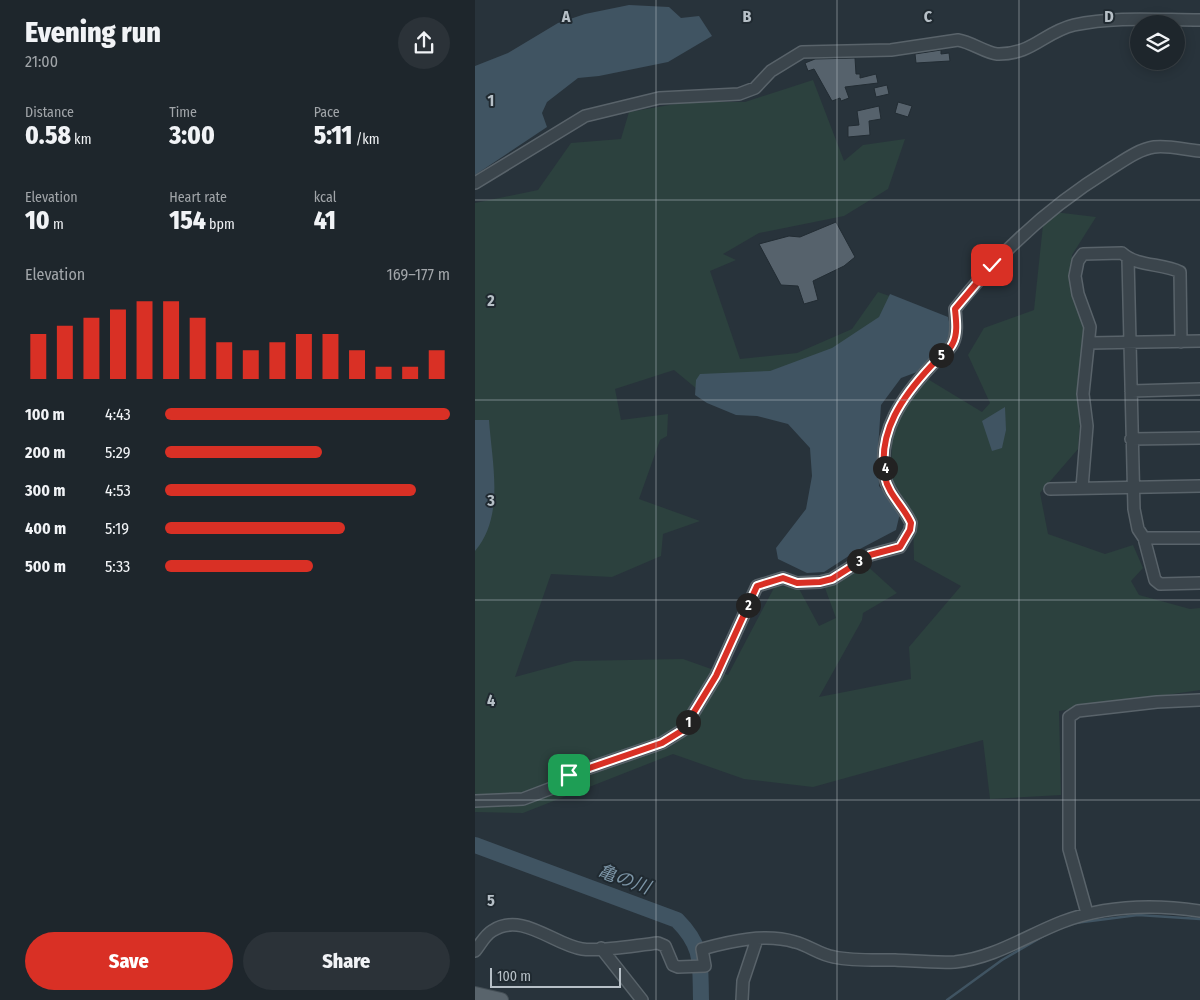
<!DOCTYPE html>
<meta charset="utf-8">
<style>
:root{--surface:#1e262c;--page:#2b3238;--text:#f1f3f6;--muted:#a1a5a9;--line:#3c4348;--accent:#d93025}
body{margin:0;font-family:"Fira Sans Condensed","Noto Sans JP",sans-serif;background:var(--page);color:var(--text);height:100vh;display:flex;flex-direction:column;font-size:19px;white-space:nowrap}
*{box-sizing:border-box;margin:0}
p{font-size:16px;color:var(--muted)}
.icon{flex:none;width:28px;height:28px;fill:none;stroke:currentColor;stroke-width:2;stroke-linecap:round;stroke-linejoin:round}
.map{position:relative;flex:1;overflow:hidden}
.sheet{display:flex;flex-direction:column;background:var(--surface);width:475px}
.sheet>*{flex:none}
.buttons{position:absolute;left:655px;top:15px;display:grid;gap:10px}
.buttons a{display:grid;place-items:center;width:55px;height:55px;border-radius:50%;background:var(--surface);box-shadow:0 2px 12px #0003,0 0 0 1px var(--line);font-size:25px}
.scale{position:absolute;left:15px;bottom:12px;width:131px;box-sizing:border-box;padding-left:5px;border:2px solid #b7c0c7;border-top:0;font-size:14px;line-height:18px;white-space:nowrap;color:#b7c0c7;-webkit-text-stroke:4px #202a31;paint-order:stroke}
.pin{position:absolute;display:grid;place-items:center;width:42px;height:42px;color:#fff;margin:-21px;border-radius:10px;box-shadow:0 2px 8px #0006}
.km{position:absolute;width:25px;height:25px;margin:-12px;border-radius:50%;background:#222;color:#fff;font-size:14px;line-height:25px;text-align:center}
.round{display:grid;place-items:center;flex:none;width:52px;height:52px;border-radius:26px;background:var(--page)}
.headline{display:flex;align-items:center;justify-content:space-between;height:85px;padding:0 25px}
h1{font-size:28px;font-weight:800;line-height:38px}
.stats{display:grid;grid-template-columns:repeat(3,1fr);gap:8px;height:85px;padding:5px 25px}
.stats div{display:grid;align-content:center}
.stats b{font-size:25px;font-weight:800}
.stats small{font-size:14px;font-weight:400}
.stats p{font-size:14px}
.chart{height:140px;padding:10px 25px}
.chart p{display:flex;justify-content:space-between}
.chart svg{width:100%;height:90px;margin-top:5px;stroke:var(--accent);stroke-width:6}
.button{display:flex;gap:10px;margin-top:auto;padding:10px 25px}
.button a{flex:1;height:58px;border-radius:30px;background:var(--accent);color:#fff;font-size:20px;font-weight:800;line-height:58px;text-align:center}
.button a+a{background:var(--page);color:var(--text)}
ul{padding:0 25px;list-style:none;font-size:16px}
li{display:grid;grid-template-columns:80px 60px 1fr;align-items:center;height:38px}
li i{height:12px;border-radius:6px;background:var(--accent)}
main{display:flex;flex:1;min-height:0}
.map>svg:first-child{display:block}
</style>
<main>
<section class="sheet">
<div class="headline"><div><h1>Evening run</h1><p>21:00</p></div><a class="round"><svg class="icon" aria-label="share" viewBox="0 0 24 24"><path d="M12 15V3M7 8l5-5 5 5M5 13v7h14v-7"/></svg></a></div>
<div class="stats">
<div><p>Distance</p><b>0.58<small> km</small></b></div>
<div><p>Time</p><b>3:00</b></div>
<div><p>Pace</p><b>5:11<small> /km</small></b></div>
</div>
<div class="stats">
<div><p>Elevation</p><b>10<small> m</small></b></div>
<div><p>Heart rate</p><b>154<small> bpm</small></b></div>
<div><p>kcal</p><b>41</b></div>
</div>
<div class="chart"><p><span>Elevation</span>169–177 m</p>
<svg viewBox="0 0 160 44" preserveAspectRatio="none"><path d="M5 44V22M15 44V18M25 44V14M35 44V10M45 44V6M55 44V6M65 44V14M75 44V26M85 44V30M95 44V26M105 44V22M115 44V22M125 44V30M135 44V38M145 44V38M155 44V30"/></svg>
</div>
<ul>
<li><b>100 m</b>4:43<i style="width:100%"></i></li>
<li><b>200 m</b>5:29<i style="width:55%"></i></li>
<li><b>300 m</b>4:53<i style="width:88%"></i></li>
<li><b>400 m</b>5:19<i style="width:63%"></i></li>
<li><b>500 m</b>5:33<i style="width:52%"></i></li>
</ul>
<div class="button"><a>Save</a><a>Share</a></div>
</section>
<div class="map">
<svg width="725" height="1000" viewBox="0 0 725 1000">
<rect width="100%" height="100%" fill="#28333b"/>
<path fill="#2c413e" d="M338,80L369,161L388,145L430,139L413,189L369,216L284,233L248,254L261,260L235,271L265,359L322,353L377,329L403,292L420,298L394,342L302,380L222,389L199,370L140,389L146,420L193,414L192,436L185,440L164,499L225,521L188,534L186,556L137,577L76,574L40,677L99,661L208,659L253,675L300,586L323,587L344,626L361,618L350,588L389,563L422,593L388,613L387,620L344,697L436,679L434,647L486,586L439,560L438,516L416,477L417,439L434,396L451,378L507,412L515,403L493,355L509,328L559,310L568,225L579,212L621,217L597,255L604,308L612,331L603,449L565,493L573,534L630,554L658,545L668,568L656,581L664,595L715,609L725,608V690L584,711L586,795L515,799L508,740L338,787L269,779L198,754L48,813L0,812V203L63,190L96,143L146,139L154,112L212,102H270Z"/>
<path fill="#405462" d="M154,5L194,7L206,18L224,16L237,36L193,62L124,76L103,78L72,102L67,113L72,127L0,175V66L33,53L83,23L110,14Z
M415,294L473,317L476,331L469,347L450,369L426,378L406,405L403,449L404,486L425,513L421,530L383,550L349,572L332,573L303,559L301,548L331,509L337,476L335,448L313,424L282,416L261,415L232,403L220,395L221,380L225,374L295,371L357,348L404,317Z
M530,407L531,430L527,448L517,451L507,421Z
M0,420H14C17,463 30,516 0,551Z"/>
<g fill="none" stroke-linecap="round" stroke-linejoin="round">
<path stroke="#405462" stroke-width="2.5" d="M600,923L663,915L725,919
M472,1000L527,960L572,934"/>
<path stroke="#405462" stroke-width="16" d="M0,845L202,920C229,947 225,964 226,1000"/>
</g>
<path fill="#56626c" stroke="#222c33" d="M466,50V54L474,53L475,61L441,63L440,54Z
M380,58L381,74H385V78L401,74L403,83L370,87L374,98L366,101L365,98L357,101L339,69L333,71L330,63L340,59Z
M412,85L414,94L401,97L399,88Z
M423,102L437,106L433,117L420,113Z
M404,106L406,119L394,121L395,135L373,137V126L384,125L382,111Z
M361,222L380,257L369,266L338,281L343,300L329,304L323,286L306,285L284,244L314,236L325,237Z"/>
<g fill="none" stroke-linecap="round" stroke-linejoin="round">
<defs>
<path id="minor" d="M0,183L110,116L184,98L264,94L280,88L296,71L327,52L416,50L483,40C496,42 511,53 522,54C557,55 569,32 599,25C640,16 684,20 725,20
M653,259L659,509L663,529L669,538L680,580L685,584L725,583
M615,343L725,341
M656,391L725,389
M656,439L725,438
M607,488L612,426L608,394L615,327L603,294L600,276L603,261L608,254L647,253C662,267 688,263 705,272L706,342
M575,489L725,486
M669,538H725
M0,801L48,799L77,788L94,775L187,743L208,730L241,676L282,586L308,578L322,583L345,582L357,579L395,555L425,547L435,530L436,523C429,507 413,494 410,477C402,431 428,396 457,365C463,358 475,351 478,343C483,333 481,320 480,309C523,254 575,206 635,169C648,161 664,149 679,147C694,145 710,150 725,151
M612,913L594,849V717L603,711L682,702L725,700
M126,948L167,1000
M0,951C5,945 10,935 17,931C47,911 79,945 107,949C126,952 162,945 183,943L190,946L198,965L203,967L230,966L227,949C256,941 290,933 320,942C333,945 345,955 359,957C378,961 400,960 420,960C440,961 461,963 480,962C519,958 551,936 587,922C632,905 678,904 725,911
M267,1000L268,981L282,939"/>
<path id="major" d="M0,994L26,1000"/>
</defs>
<use href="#minor" stroke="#59636a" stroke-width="14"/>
<use href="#major" stroke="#444e55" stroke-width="16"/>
<use href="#minor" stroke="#3b454c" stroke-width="11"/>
<use href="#major" stroke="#59646c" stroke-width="14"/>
</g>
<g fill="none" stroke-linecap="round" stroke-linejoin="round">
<defs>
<path id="route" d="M94,775L187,743L208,730L241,676L282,586L308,578L322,583L345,582L357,579L395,555L425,547L435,530L436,523C429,507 413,494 410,477C402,431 428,396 457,365C463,359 475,351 478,343C483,333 481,320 480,309L517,265"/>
</defs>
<use href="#route" stroke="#fff" stroke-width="10"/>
<use href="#route" stroke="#d93025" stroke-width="6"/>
</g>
<path fill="none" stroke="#b7c0c7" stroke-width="1" stroke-opacity="0.55" d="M181,0V1000M362,0V1000M544,0V1000M0,200H725M0,400H725M0,600H725M0,800H725"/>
<g text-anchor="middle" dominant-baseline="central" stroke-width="4" stroke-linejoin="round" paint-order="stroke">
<g font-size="18" font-style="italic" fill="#7c95a6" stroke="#202a31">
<text transform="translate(149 879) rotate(20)">亀の川</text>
</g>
</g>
<g font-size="16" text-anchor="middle" font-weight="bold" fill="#b7c0c7" stroke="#202a31" stroke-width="4" stroke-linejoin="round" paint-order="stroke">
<text x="91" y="22">A</text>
<text x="272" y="22">B</text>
<text x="453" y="22">C</text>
<text x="634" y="22">D</text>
<text x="16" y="106">1</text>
<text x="16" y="306">2</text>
<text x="16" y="506">3</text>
<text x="16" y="706">4</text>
<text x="16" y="906">5</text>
</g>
</svg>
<div class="buttons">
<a><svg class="icon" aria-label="layers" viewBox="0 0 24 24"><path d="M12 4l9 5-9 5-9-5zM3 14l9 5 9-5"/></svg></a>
</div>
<div class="scale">100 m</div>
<div class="pin" style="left:94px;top:775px;background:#1e9e55"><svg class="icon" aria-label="arrive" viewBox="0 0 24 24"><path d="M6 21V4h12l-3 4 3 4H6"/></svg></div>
<div class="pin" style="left:517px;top:265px;background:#d93025"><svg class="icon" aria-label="check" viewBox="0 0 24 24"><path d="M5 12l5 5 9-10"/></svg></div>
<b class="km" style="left:213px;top:722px">1</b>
<b class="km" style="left:273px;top:605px">2</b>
<b class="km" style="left:384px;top:561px">3</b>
<b class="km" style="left:410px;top:468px">4</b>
<b class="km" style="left:466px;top:355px">5</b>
</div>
</main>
